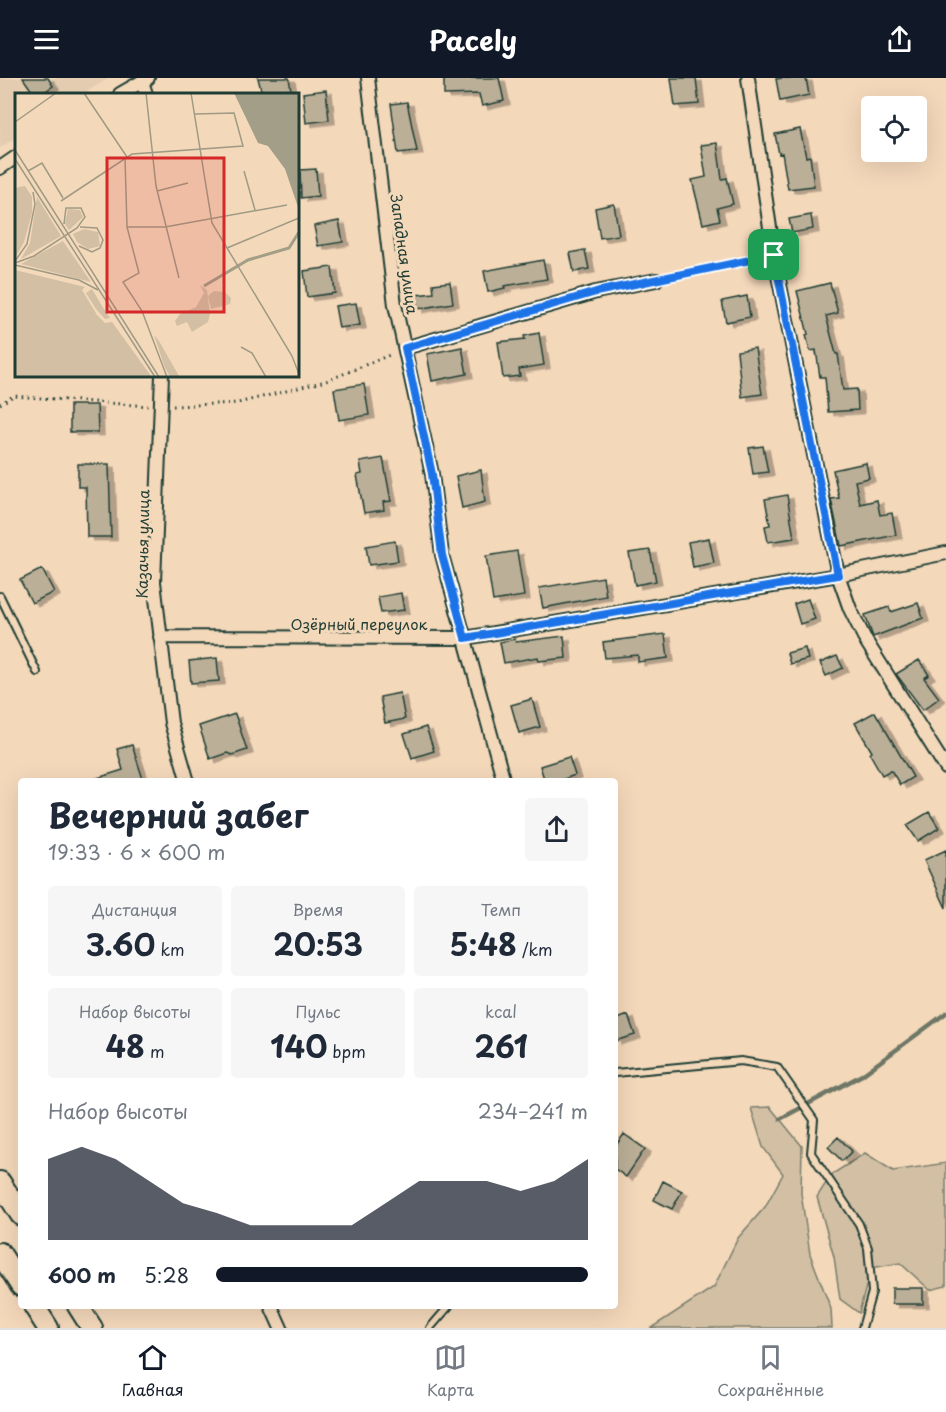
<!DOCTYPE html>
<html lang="ru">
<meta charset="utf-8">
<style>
:root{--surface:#fff;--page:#f6f6f7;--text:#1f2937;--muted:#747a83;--line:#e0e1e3;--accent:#111827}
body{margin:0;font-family:"Playpen Sans",sans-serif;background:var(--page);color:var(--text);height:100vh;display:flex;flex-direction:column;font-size:22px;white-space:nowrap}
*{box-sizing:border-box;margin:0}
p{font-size:20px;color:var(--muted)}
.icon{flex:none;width:33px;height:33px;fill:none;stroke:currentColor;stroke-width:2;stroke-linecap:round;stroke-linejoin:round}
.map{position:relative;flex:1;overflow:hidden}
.drawer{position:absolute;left:18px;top:700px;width:600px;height:531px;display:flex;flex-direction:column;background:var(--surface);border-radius:6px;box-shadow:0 6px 24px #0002}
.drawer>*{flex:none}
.fabs{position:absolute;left:861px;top:18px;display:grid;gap:12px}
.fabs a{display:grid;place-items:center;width:66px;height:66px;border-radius:6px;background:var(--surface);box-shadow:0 6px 24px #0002;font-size:30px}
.pin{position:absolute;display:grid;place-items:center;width:51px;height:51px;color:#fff;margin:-26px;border-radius:12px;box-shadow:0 3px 9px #0006}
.round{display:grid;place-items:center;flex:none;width:63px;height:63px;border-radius:6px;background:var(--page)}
.overview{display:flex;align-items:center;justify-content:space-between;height:102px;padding:0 30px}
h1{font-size:33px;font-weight:700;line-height:45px}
.figures{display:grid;grid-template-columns:repeat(3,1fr);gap:9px;height:102px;padding:6px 30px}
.figures div{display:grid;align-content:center;border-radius:6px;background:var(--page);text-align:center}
.figures b{font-size:30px;font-weight:700}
.figures small{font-size:16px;font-weight:400}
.figures p{font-size:16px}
.chart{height:168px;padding:12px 30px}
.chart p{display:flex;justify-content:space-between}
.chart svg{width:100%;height:108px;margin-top:6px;fill:var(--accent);opacity:.7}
ul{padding:0 30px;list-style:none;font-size:20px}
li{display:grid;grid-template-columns:96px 72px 1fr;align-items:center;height:45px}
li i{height:15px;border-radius:8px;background:var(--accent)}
header{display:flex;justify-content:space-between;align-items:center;height:78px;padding:0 30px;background:var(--accent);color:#fff;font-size:27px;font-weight:700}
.tab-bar{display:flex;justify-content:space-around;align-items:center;height:84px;border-top:2px solid var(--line);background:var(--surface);font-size:16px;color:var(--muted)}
.tab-bar a{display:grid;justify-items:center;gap:3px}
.tab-bar .current{color:var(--accent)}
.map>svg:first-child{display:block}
</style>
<header><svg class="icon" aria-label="menu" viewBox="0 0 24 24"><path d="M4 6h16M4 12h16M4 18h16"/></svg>Pacely<svg class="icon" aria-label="share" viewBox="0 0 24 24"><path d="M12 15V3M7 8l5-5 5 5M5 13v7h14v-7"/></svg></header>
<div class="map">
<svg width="946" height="1250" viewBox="0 0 946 1250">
<defs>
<filter id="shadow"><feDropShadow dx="6" dy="3.5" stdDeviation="0" flood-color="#0004"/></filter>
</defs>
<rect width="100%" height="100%" fill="#f4d8ba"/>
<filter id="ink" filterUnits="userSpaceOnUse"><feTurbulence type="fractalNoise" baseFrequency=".0167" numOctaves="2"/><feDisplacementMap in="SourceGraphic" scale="12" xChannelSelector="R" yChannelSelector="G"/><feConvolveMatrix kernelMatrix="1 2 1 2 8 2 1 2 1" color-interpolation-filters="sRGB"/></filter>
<g filter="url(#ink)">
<path fill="#e3ccb0" d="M0,0H109L83,16H16V59L0,70Z"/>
<path fill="#d2bfa4" stroke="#787e6c" stroke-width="1.5" d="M770,1029L802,1068L801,1115L810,1176L831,1231L832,1250H651L714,1209L738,1160L765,1129L783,1096L763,1069L751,1030Z
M865,1075L893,1093L946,1085V1208L930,1212L900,1185L871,1190L859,1235L840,1221L834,1179L817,1119L831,1097Z"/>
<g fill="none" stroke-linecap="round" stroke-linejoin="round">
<path stroke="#6e7766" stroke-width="4.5" d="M780,1041L862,997L946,935"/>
</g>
<path fill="#bbaf97" stroke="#1f3d34" stroke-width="1.5" filter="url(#shadow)" d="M23,0H48L53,8L41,16H34Z
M258,0H289L291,12L272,16H262Z
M444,0H499L504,23L482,28L479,16L444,17Z
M671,0H696L699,26L675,28Z
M783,0H806L809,17L780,23L776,1Z
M326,12L329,42L306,45L303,15Z
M407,24L417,73L398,75L391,26Z
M800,51L806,79L810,78L814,108L788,111L782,75L779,76L775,56Z
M717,65L722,101L727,100L733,126L717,130L720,142L703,146L692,102L706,99L701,67Z
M316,91L318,118L301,120L300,92Z
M614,126L619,157L600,160L595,130Z
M811,137L813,151L792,155L789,141Z
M339,143L343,164L318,168L314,148Z
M585,172L589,191L574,194L570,175Z
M543,182L547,201L504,208L505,210L488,214L484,193Z
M332,189L335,215L307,219L304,193Z
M450,204L453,225L417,231L416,217L434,215L433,206Z
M830,205L838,235L826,238L836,276H838L843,312L857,311L858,332L828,334L825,299H820L816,272L810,273L806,257L808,256L797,213Z
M747,218L750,239L726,244L722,223Z
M356,225L360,247L339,250L335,228Z
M539,255L544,287L519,291L520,298L503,300L498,264L525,261L524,258Z
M462,269L467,296L432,303L427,276Z
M755,270L762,316L742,319L737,273Z
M364,306L369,337L339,342L334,311Z
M70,327H97L98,354H70Z
M763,368L768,394L753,396L749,370Z
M383,380L391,423L383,424L384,432L364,435L357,397L362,396L360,384Z
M866,385L869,400L855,403L860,426L877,422L880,437L892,435L896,457L841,468L831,421L839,420L833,392Z
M78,386H109L111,459H87L86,409H78Z
M481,392L485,424L462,430L456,398Z
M787,417L794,460L768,464L765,448L770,447L765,421Z
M709,460L714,485L693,489L688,464Z
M395,463L398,483L369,487L366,468Z
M650,472L656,503L635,507L629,475Z
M517,473L524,518L493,523L486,478Z
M42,491L54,514L32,525L20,502Z
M603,499L606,518L543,530L539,510Z
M401,515L404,532L381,535L378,519Z
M808,521L815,541L800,546L794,526Z
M918,525L923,540L873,559L865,537L889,529L891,534Z
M665,556L668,580L638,584V577L605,580L603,564Z
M564,558L566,580L539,583L538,579L504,585L500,564L515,561L516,564Z
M805,570L808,581L790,586L787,575Z
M837,578L843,590L826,598L820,585Z
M217,580L219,603L191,605L189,583Z
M919,582L929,597L924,600L939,620L923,632L896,596Z
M400,615L405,641L385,645L380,619Z
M532,621L540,649L519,655L511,627Z
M875,634L913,699L900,707L891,692L882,697L870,676L872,674L855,645Z
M235,636L247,672L232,677L227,675L210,681L199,648Z
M426,649L434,673L412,680L404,656Z
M132,667L144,704H94V701L123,692L117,671Z
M569,679L575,697L556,704H545L540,688Z
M929,734L939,750L918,763L907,747Z
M946,772V830L924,782Z
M628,937L635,957L615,963V942Z
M624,1056L645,1071L626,1099L615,1091V1069Z
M838,1059L852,1073L842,1083L828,1069Z
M663,1103L682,1113L672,1131L654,1122Z
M892,1210H923V1226H892Z"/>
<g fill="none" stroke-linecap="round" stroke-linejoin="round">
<defs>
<path id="lane" d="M0,518L37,594
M615,995L741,983L777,989L814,1042L811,1075L859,1146L868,1170L872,1214L862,1250
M430,1250L449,1228"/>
<path id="street" d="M368,0L395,227L432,396L442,477L504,704
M748,0L774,177L838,497L850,531L866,563L946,690
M142,3L146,16
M120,16L148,0
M0,90L16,79
M405,270L596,214L656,202
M162,297L154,504L171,645L188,704
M160,559L465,560L838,497L946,475
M271,1228L281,1250"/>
<path id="primary" d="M0,1104L21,1137
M0,1175L21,1208
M34,1228L48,1250
M78,1228L92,1250"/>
</defs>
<use href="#lane" stroke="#1f3d34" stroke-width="10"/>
<use href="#street" stroke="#1f3d34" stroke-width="16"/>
<use href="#primary" stroke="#1f3d34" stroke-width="24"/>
<path stroke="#1f3d34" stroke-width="3" stroke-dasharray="1.5 4.5" stroke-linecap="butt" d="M667,199L763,179
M0,326L13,318L148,328
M173,328L238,325L326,303L392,276"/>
<use href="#lane" stroke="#f4d8ba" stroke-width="6"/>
<use href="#street" stroke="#f4d8ba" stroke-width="12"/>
<use href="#primary" stroke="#f4d8ba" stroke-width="20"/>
</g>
</g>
<g fill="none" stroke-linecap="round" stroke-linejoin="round" filter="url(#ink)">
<defs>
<path id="route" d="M774,177L838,497L465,560L442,477L432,396L405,270L596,214Z"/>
</defs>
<use href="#route" stroke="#fff" stroke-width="12"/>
<use href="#route" stroke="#1a73e8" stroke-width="8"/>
</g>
<g text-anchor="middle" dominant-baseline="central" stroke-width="6" stroke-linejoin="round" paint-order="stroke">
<g font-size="15" fill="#1f3d34" stroke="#f4d8ba">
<text transform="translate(405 176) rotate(82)">Западная улица</text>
<text transform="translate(142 466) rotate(-89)">Казачья улица</text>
<text x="359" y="545">Озёрный переулок</text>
</g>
</g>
<g transform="translate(15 15)">
<rect width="284" height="284" fill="#f4d8ba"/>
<path d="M10,93L17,104V120L9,149L0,165V95ZM22,104L46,143L6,166L15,150ZM53,116L65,117L68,124L54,137L50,131ZM69,136L83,139L85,153L73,156L62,149L58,141ZM48,148L76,189L6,171ZM0,177L70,194L67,197L82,222L90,230L97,229L136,283H0ZM185,192L192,197L195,221L193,229L177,239L172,229L162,233L160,228L165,221L181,214L189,200ZM77,196L87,213L95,225L90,226L81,216L71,200ZM199,198L210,199L216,205L215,211L196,216L193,203ZM139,242L144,248L164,283H155L150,275Z" fill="#d2bfa4"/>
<path d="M219,0H283V114L270,76L253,53L243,50Z" fill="#a39e87"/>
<path fill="none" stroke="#a39e87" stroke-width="3" d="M189,193L233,167L274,155L284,139"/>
<path fill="none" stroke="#9f9a84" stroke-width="1.5" d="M69,0L112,64M131,0L141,93L164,185M176,0L197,130L277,263L284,281M0,29L41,0M0,57L144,284M110,65L112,134L124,180L108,189L127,218L152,284M0,66L140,284M13,78L27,70L48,105M229,78L240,117M142,98L173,90M46,108L117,61L228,53L219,20L180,21M112,134H150L272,112M64,153L77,159L85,155L88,147L82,135L65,134M212,155L284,125M0,168L12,151L20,111L18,99M0,170L19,163L62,135L70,124L66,115H51L49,131M0,172L64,187L83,197M226,254L237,260L251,284"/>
<path fill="#d62828" fill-opacity="0.15" stroke="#d62828" stroke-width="3" d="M92,65H209V219H92Z"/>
<rect width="284" height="284" fill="none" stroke="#1f3d34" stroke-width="3"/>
</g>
</svg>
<div class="fabs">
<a><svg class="icon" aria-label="locate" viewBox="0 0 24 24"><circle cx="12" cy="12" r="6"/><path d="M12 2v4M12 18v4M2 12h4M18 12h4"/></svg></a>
</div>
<div class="pin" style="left:774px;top:177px;background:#1e9e55"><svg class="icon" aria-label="arrive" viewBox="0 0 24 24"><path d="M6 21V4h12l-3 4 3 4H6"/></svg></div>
<section class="drawer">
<div class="overview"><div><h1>Вечерний забег</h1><p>19:33 · 6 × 600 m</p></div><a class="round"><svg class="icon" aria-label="share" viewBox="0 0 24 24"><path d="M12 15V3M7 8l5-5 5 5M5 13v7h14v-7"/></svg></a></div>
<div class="figures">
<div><p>Дистанция</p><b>3.60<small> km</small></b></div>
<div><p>Время</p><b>20:53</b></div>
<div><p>Темп</p><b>5:48<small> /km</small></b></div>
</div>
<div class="figures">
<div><p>Набор высоты</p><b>48<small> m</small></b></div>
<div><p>Пульс</p><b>140<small> bpm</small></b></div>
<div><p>kcal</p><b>261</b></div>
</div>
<div class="chart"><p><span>Набор высоты</span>234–241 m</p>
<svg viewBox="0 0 160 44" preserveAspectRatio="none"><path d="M0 44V11L10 6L20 11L30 20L40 29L50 33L60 38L70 38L80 38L90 38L100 29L110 20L120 20L130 20L140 24L150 20L160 11V44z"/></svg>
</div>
<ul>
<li><b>600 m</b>5:28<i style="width:100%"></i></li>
</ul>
</section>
</div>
<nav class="tab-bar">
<a class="current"><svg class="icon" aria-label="home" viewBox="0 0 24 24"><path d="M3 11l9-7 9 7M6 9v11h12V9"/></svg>Главная</a>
<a><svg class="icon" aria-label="map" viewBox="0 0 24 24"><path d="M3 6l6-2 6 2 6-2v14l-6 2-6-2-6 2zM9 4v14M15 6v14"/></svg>Карта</a>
<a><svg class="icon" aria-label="saved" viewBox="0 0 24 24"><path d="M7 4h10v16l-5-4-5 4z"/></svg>Сохранённые</a>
</nav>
